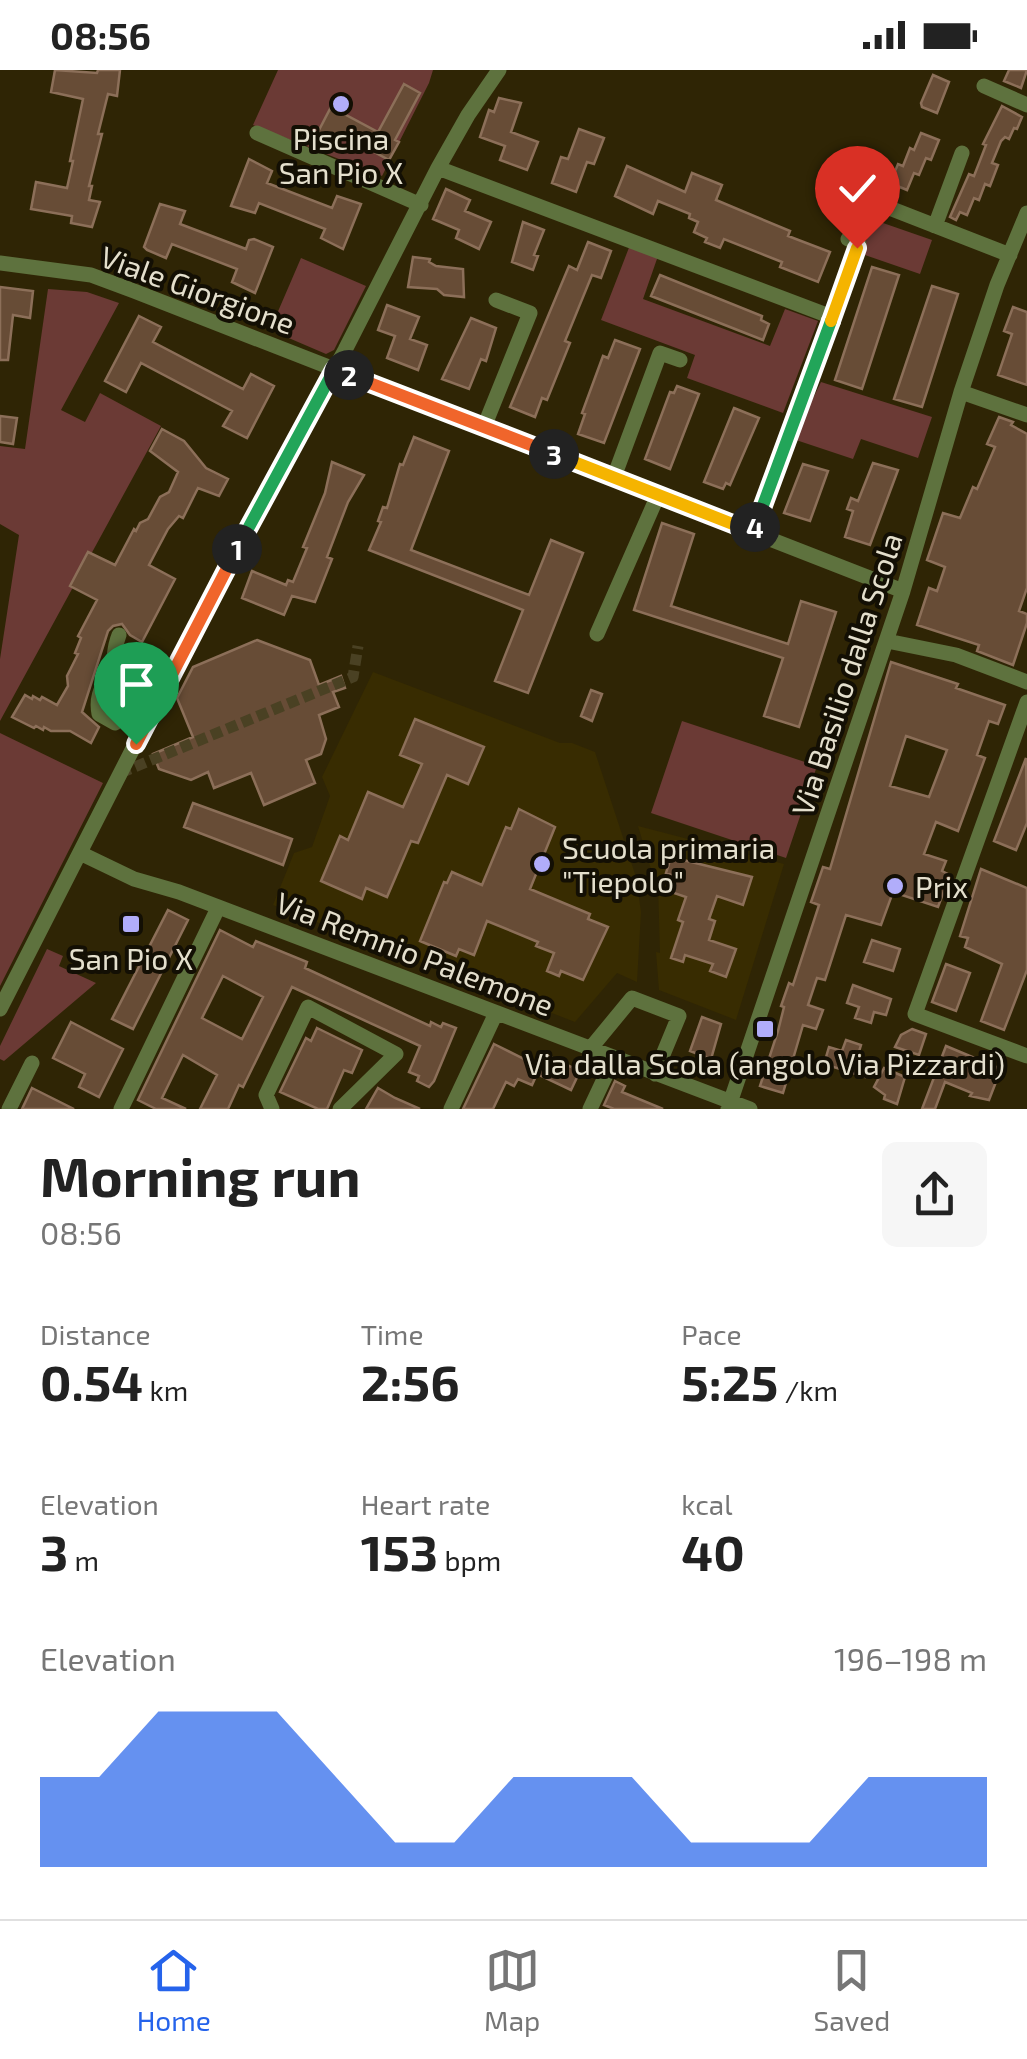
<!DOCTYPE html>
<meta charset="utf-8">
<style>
:root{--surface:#fff;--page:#f6f6f6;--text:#222;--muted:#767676;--line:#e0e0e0;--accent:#2563eb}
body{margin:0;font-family:"Exo 2",sans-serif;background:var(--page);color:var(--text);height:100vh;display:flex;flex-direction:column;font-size:38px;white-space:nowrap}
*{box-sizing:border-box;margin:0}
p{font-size:32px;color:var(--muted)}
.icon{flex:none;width:55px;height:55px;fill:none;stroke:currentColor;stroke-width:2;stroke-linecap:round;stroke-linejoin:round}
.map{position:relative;height:1039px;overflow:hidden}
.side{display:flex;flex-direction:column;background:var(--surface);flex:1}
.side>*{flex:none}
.pin{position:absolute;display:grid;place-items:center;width:85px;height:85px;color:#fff;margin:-102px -42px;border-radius:50% 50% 50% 0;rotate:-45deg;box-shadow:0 0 10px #0007}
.pin .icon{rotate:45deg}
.km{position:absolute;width:50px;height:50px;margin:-25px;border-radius:50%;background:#222;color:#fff;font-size:28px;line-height:50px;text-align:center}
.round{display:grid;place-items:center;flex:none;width:105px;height:105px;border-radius:15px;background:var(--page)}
.head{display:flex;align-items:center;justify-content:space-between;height:170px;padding:0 40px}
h1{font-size:55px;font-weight:700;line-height:75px}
.figures{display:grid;grid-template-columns:repeat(3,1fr);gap:15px;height:170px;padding:10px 40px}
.figures div{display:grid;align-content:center}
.figures b{font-size:50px;font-weight:700}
.figures small{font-size:28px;font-weight:400}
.figures p{font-size:28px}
.chart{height:280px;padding:20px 40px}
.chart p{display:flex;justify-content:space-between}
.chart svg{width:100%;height:180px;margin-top:10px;fill:var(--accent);opacity:.7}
.status{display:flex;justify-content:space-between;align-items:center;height:70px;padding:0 50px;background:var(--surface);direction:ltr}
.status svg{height:28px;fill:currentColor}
.dock{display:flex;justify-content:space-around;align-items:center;height:140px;border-top:2px solid var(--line);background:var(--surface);font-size:28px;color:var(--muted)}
.dock a{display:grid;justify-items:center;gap:5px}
.dock .current{color:var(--accent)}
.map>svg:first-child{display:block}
</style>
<div class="status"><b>08:56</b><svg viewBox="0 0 49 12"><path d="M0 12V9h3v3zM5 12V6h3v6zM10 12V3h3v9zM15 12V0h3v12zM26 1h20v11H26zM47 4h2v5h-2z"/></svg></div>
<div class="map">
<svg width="1027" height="1039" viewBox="0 0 1027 1039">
<rect width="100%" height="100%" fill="#2f2505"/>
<path fill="#382c01" d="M373,602L560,673H572L595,682L636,807L641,842L637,912L617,903L575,952L273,835L294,783L312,777L330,726L322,707Z
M638,756L784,794L736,950L659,920L656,882L660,883L658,814L653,806Z"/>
<path fill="#6b3a35" d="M278,0H433L429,13L382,106L253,55Z
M856,116L868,121L860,145L932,170L920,204L862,184L867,167L841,158Z
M630,175L658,186L643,229L770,276L785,239L818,251L783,343L687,308L695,285L601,250Z
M301,188L366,216L334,280L326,284L270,260Z
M48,219L87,222L119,233L61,340L85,352L100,323L161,356L0,651V589L19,465L0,454V376L25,379Z
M821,312L932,347L918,388L861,369L853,389L793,369Z
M682,651L817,696L786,788L651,743Z
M0,663L103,713L0,916Z
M47,879L63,886L59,896L96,913L4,991L0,989V976Z"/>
<path fill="#674c36" stroke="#8c6f59" stroke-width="2.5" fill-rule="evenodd" d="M55,0L97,3L98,0H120L117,26L108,24L98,64H102L89,116H92L89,130L100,132L92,157L71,153L72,146L31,139L36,112L67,118L73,91H70L83,29L51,22Z
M1009,0H1027L1021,18L1004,11Z
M933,5L949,12L937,43L922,37L921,33Z
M404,14L420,23L395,70L399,72L389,90L341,64L337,72L318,62L331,37L378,62Z
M499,28L521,33L511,62L538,72L527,100L500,90L505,76L480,67L489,40L494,42Z
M1002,36L1022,47L1017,59L1014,58L1009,69L1005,67L1001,71L992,93L998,95L990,116L985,114L979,130L974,128L967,145L960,142L956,150L950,147L969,104L974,106L986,75L983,74Z
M579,59L604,68L594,94L587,92L576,122L552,113L561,87L568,89Z
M921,63L939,70L931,90L926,88L919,105L914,103L907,120L890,113L898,94L903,96L910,78L914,80Z
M249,89L272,101L267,113L332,138L337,126L361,134L343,179L321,168L325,159L259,133L255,143L231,136Z
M627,96L685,122L692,103L722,115L716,130L790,161L788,166L830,182L818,212L780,197L782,192L724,169L720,178L705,172L707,168L694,162L698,152L689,148L690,144L658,131L653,144L615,126Z
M446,119L470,130L465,141L491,152L479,179L456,168L459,160L433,149Z
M160,134L185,141L180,154L246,179L249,170L254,169L273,177L255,223L232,212L237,199L172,174L166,188L147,180L144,177Z
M523,152L544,160L534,185L538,186L533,200L512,192Z
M588,172L611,181L601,208L592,205L565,271L570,273L547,330L542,328L535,347L510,337L569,196L577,200Z
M413,187L430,189L429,192L436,196L463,199L464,227L444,225L437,219L408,217Z
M872,197L899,205L862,319L835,310Z
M660,205L762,246L761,250L769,254L763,270L651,226Z
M932,216L958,224L922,337L894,329Z
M0,217L33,221L30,248L13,245L8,290H0Z
M387,235L419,247L410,269L427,275L418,300L387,288L395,266L378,260Z
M1013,237L1027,242V315L998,305L1012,264L1004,261Z
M139,246L161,257L153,272L243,319L251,304L274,316L247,368L223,356L232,341L141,293L126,322L105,311Z
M471,248L496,258L486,291L481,289L469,319L442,309Z
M615,270L640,279L604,373L578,364L585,344L582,343L603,286L608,288Z
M677,316L699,324L670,399L645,389L670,322L674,323Z
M734,338L759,348L730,415L726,413L723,419L704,412Z
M0,346L17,348L13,374L0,372Z
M999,347L1013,352L1011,355L1027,364V518L1019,541L1027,544V553L1013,595L977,581L979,575L917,555L929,518L937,521L945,497L927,490L943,443L960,448L973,417L977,419L995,377L987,374Z
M162,359L184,371L206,398L228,409L219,426L198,418L183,448L179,446L168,459L149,495L175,509L142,572L130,565L122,554L113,556L108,561L82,642L99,657L91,673L70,661H51L44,657L43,660L36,656L34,658L12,647L25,625L32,629L33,626L40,630L42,627L57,635L68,616L67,606L78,584L75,583L81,568L78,566L97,530L70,516L88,482L115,495L134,459L136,461L140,453L148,449L160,427L169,422L178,402L150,381Z
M414,367L449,381L411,480L529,525L551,470L583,483L528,623L495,611L523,540L369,480L381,452L378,451L383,437L387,438L400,394L403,395Z
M332,392L364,405L348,432L327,487L332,489L315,532L292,526L284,545L242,528L252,501L286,515L288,510L293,512L307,478L303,477L325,423Z
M873,393L898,400L870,475L845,467L853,441L847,439L851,428L858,431Z
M803,394L828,401L810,451L784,443Z
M662,453L694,464L671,536L788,574L801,531L836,542L799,657L764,646L783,588L634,540Z
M257,570L310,590L319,615L341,606L345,618L333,622L339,637L319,645L326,669L321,684L306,690L315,713L264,735L251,703L214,718L208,702L191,710L159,699L153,684L193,667L177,628L193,597Z
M891,592L958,614L956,618L1005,635L998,654L989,651L977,685L985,688L958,761L936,752L924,784L946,791L942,801L950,805L938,837L893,822L881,855L846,845L825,910L817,908L808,935L823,940L816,959L803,955L783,1023L760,1016L778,961L784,937L781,936L789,913L793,915L819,835L811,832L823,797L830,799ZM906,666L947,680L929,727L890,716Z
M591,620L602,624L592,651L581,646Z
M415,649L484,677L468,714L447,705L418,773L411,771L387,827L366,818L362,829L321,811L340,766L348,770L368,722L403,737L422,694L400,685Z
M1026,688L1027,753L1016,780L994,771Z
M193,733L292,769L283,795L184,757Z
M519,739L555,757L530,819L590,844L588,849L608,857L583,910L561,901L559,906L547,901L554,883L536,876L538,872L487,851L474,885L459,879L456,886L420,871L444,812L447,813L452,802L482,815L506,757L511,759Z
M671,787L752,807L743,835L717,826L709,849L715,851L709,870L736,879L726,907L710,901L713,894L685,885L683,892L671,888L683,852L678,850L686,827L671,822L676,807L666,803Z
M981,799L1027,818V900L1004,960L981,951L1002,894L965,877L968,868L960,866Z
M168,840L188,850L133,959L112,949Z
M220,860L253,877L256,871L307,892L305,898L430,956L431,952L441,957L443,953L456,958L434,1011L429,1017L417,1011L419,1006L409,1002L420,976L292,917L243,1017L239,1015L228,1039H200L217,1005L183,985L162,1028L186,1039H156L138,1030ZM223,906L263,927L242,969L202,948Z
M872,870L900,879L893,901L864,892Z
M946,894L970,903L956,941L932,932Z
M853,915L891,929L886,945L874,942L871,953L855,948L859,937L847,933Z
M702,947L721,954L711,989L690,981Z
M71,952L123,979L99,1027L79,1017L85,1004L53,988Z
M317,958L362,980L352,1003L344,1000L327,1039H318L280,1022L306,968L311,971Z
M912,959L926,964L919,985L895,977L901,965Z
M846,970L861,975L857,988L870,993L865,1007L824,994L829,977L842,981Z
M494,974L540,997L532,1015L518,1009L514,1016L506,1012L493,1039H463Z
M946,976L1001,999L989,1030L970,1026L972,1023L945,1012L935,1039H922Z
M548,986L580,1001L571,1020L539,1005Z
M884,998L905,1007L897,1034L884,1029L885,1025L874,1017Z
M615,1011L625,1016L622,1022L663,1039H614L604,1035Z
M32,1018L74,1039H22Z
M378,1018L395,1028L420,1039H366Z"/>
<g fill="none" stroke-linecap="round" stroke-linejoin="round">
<path stroke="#4a4123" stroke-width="11" stroke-dasharray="11 5.5" stroke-linecap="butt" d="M120,703L353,607L358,576"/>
<path stroke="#5e723e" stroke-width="15" d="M984,16L1027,35
M257,63L421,135
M438,98L832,247L753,462
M874,132L1010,185
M935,156L962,83
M0,193L91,205L134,221L903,521
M832,247L859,174L848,169
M961,322L1027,345
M484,357L530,243L496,230
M614,407L660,283L680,290
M597,564L658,425
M887,571L956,585L1027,612
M1027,632L915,944L1027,986
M115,653L99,644C94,617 111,611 114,588C115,579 115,575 119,565
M82,784L134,809L179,822L750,1039
M0,939L196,555L345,280L438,98L468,45L499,0
M590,979L632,928L679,946L655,1004
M9,1039L32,993
M121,1039L218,838
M272,1039L266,1025L308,937L396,984L340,1039
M451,1039L496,943
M590,1039L614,988
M728,1039L903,521L961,322L997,215L1027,143"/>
</g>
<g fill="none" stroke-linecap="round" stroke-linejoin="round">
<defs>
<path id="split-1" d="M136,674L237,479"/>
<path id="split-2" d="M237,479L334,300L349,305"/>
<path id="split-3" d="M349,305L554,384"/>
<path id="split-4" d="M554,384L753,462L755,457"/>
<path id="split-5" d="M755,457L831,251"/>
<path id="split-6" d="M831,251L857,178"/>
</defs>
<use href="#split-1" stroke="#fff" stroke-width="20"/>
<use href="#split-2" stroke="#fff" stroke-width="20"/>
<use href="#split-3" stroke="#fff" stroke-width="20"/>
<use href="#split-4" stroke="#fff" stroke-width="20"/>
<use href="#split-5" stroke="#fff" stroke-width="20"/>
<use href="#split-6" stroke="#fff" stroke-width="20"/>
<use href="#split-1" stroke="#f0652b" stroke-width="12"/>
<use href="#split-2" stroke="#22a559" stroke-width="12"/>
<use href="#split-3" stroke="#f0652b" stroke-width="12"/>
<use href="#split-4" stroke="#f5b400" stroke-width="12"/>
<use href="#split-5" stroke="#22a559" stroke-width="12"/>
<use href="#split-6" stroke="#f5b400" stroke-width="12"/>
</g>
<g fill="#b1adfa" stroke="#130f04" stroke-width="4">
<circle cx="341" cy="34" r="10"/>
<circle cx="542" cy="794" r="10"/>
<circle cx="895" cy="816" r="10"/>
<rect x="121" y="844" width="20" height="20" rx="5"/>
<rect x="755" y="949" width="20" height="20" rx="5"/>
</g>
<g text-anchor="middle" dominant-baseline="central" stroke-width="8" stroke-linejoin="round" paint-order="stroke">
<g font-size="30" fill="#e4dfcd" stroke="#130f04">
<text x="341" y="68">Piscina<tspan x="341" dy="34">San Pio X</tspan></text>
<text x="562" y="777" text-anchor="start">Scuola primaria<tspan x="562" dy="34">"Tiepolo"</tspan></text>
<text x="915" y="816" text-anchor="start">Prix</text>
<text x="131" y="888">San Pio X</text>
<text x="765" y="993">Via dalla Scola (angolo Via Pizzardi)</text>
</g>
<g font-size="30" fill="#e4dfcd" stroke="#130f04">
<text transform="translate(198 219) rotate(20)">Viale Giorgione</text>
<text transform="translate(846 604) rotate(-72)">Via Basilio dalla Scola</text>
<text transform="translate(415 883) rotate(21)">Via Remnio Palemone</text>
</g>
</g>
</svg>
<div class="pin" style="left:136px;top:674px;background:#1e9e55"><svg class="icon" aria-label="arrive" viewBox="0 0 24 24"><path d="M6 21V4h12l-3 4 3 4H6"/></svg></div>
<div class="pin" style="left:857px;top:178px;background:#d93025"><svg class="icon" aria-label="check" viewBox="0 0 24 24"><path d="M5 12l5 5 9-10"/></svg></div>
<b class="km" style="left:237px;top:479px">1</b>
<b class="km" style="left:349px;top:305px">2</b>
<b class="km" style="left:554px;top:384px">3</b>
<b class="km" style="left:755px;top:457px">4</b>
</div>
<section class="side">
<div class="head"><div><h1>Morning run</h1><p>08:56</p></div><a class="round"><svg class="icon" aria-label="share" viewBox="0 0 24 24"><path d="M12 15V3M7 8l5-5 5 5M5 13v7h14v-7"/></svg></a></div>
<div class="figures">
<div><p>Distance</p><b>0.54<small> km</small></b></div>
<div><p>Time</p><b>2:56</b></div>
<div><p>Pace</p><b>5:25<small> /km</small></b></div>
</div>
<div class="figures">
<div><p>Elevation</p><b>3<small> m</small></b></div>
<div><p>Heart rate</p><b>153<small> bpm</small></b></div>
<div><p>kcal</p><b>40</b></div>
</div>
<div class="chart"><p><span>Elevation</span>196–198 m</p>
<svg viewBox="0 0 160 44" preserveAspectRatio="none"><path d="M0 44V22L10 22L20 6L30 6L40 6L50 22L60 38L70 38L80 22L90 22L100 22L110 38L120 38L130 38L140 22L150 22L160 22V44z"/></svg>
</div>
</section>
<nav class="dock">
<a class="current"><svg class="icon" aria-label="home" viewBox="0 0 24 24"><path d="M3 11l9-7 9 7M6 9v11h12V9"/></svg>Home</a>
<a><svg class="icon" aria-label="map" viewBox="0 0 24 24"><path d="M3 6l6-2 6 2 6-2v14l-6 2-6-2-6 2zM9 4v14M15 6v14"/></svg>Map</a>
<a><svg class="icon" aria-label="saved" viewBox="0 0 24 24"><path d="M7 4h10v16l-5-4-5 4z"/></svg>Saved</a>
</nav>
